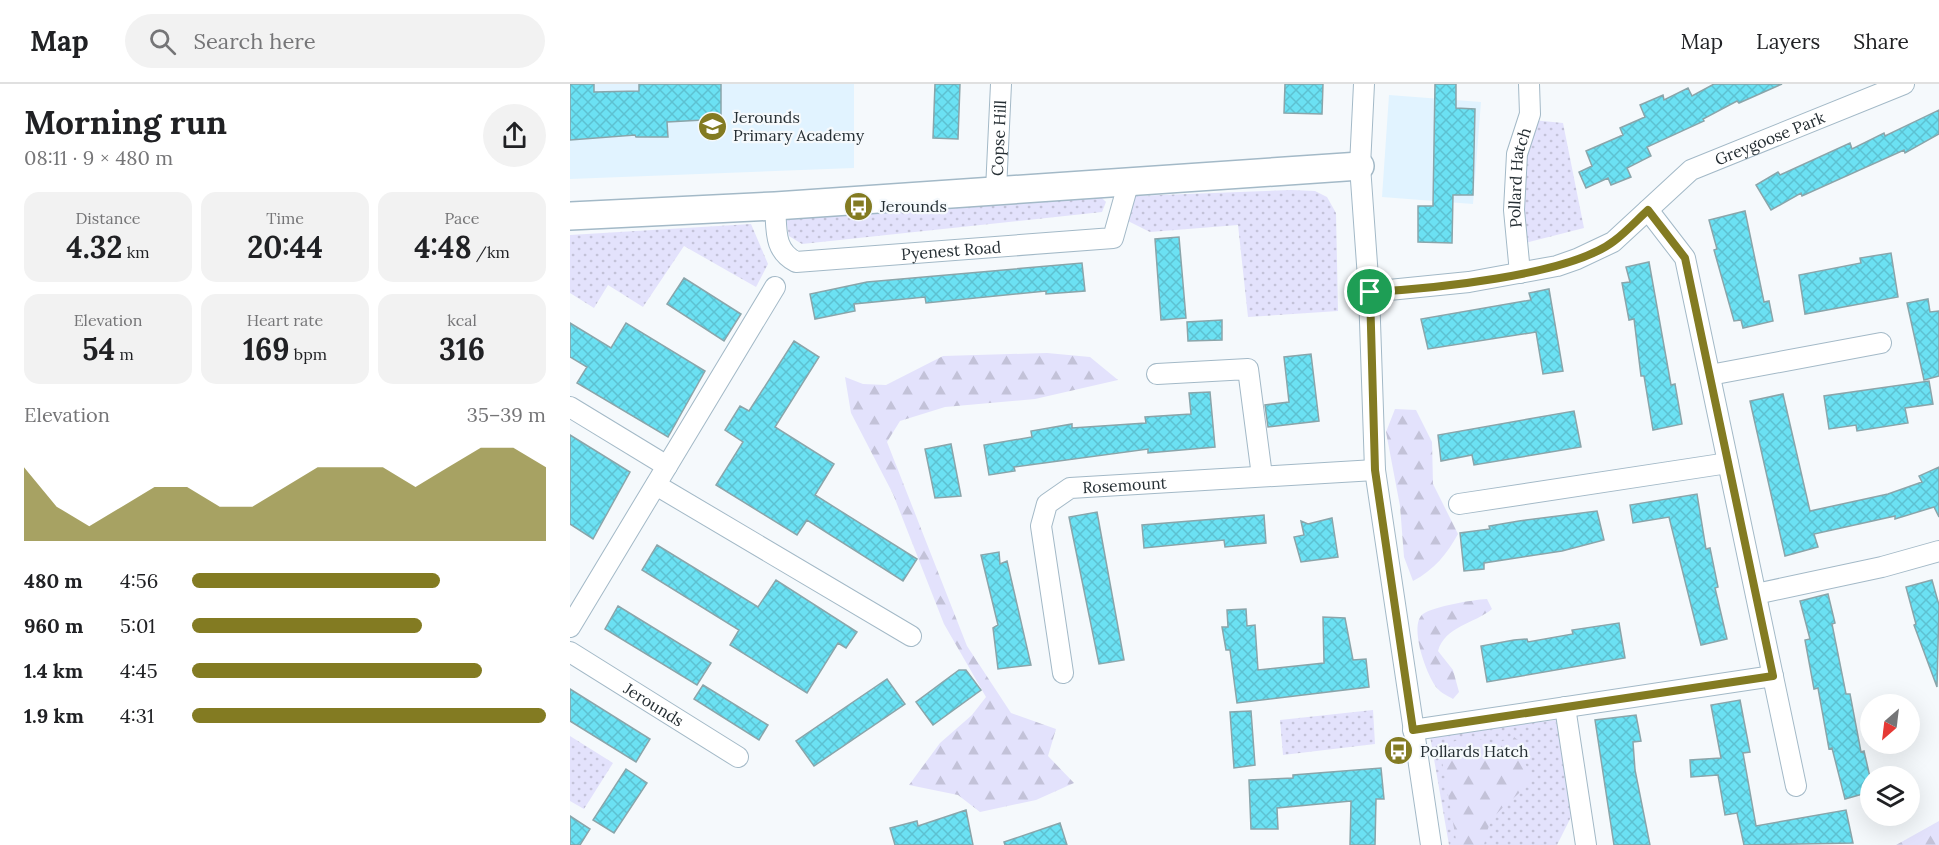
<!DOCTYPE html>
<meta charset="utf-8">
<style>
:root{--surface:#fff;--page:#f2f2f2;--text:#202124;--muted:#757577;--line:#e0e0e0;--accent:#837b22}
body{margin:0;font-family:Lora,serif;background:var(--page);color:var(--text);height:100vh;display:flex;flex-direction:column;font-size:22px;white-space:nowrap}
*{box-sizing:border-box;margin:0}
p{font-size:20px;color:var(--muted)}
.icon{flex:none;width:33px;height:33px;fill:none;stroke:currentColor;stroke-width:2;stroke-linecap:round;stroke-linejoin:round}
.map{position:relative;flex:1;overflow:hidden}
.sheet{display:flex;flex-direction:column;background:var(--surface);width:570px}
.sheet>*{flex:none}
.needle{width:39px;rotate:208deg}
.controls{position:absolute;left:1290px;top:610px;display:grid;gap:12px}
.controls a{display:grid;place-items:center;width:60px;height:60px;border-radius:50%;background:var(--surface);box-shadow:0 6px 24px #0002;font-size:30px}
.pin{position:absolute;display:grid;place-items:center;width:51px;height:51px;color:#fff;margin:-26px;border:3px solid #fff;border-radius:50%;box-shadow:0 2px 6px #0007}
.round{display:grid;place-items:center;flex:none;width:63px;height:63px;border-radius:32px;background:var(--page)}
.headline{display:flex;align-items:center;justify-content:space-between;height:102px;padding:0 24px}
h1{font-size:33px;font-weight:700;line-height:45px}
.metrics{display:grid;grid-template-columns:repeat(3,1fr);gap:9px;height:102px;padding:6px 24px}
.metrics div{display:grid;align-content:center;border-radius:15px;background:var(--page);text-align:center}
.metrics b{font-size:30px;font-weight:700}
.metrics small{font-size:16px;font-weight:400}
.metrics p{font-size:16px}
.chart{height:168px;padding:12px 24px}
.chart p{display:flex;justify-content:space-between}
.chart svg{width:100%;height:108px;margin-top:6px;fill:var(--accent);opacity:.7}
ul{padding:0 24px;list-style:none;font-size:20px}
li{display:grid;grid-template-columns:96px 72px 1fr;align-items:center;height:45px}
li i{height:15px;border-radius:8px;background:var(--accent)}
header{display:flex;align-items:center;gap:36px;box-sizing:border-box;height:84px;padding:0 30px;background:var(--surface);border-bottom:2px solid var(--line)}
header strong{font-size:28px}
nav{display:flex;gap:33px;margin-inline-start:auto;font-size:21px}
.search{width:420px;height:54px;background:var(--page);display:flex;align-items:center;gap:15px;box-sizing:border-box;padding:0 21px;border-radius:33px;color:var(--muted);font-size:22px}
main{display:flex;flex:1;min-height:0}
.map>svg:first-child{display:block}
</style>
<header>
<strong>Map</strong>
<div class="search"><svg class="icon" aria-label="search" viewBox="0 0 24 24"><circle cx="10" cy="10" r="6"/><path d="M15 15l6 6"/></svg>Search here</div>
<nav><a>Map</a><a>Layers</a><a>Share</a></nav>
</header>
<main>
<section class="sheet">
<div class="headline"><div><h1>Morning run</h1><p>08:11 · 9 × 480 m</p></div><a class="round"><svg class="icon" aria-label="share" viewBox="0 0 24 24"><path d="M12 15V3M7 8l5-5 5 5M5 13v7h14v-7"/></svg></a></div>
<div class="metrics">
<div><p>Distance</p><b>4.32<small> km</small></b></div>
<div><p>Time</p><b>20:44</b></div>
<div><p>Pace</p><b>4:48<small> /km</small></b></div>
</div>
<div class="metrics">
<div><p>Elevation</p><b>54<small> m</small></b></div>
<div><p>Heart rate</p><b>169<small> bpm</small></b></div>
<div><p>kcal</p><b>316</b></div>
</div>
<div class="chart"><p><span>Elevation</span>35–39 m</p>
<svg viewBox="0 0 160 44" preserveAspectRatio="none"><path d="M0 44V14L10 30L20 38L30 30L40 22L50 22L60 30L70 30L80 22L90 14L100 14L110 14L120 22L130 14L140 6L150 6L160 14V44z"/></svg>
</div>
<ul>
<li><b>480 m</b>4:56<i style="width:70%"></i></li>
<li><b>960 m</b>5:01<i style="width:65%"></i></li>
<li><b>1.4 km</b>4:45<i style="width:82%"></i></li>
<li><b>1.9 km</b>4:31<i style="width:100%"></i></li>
</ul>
</section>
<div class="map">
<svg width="1369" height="761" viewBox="0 0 1369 761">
<defs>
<pattern id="grass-dots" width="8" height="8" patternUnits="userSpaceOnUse" patternTransform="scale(1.5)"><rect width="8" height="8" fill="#e3e2fc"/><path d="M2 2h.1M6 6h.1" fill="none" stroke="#c3c2d8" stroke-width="1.8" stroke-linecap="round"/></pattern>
<pattern id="forest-firs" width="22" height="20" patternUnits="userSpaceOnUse" patternTransform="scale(1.5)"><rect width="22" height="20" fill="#e3e2fc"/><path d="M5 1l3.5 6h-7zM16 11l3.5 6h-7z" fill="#c3c2d8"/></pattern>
<pattern id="building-cross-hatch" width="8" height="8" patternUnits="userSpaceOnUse" patternTransform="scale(1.5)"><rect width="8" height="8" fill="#6be1f3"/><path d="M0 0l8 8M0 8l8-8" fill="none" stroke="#5dc1d1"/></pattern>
</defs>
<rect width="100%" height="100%" fill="#f5f9fc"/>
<path fill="#e1f3ff" d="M0,0H284V84L0,95Z
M819,11L911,18L903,120L812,113Z"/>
<path fill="url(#grass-dots)" d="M962,36L993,39L1014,144L955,159L947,70Z
M721,106L745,107L757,113L766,129L768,227L678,233L668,141L580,148L558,137L565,112Z
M531,113L536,118L532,128L232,160L219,152L216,135Z
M181,140L198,180L186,203L114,162L73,223L38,201L24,224L0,209V151Z
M803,626L805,660L713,671L710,636Z
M986,636L1003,729L987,761H879L860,652Z
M0,652L43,679L14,725L0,717Z"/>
<path fill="url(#forest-firs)" d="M477,269L520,273L548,296L465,315L375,323L330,337L317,358L397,562L441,629L486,645L478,672L504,699L466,716L410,728L388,711L339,701L370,659L402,631L416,613L374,540L323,410L281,329L275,293L293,300L316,301L373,272Z
M825,325L846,326L862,358L863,400L888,450C877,470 864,486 843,497L834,473L830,422L816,348Z
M917,515L922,525C904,540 875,542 868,567L883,586L889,608L883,615C878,612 871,609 867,604C857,593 838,541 853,530C865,522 902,516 917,515Z
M901,652L924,660L944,653L956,662L953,677L963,691C954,711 932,719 921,738C917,744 916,754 914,761H887L872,677L882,658Z
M1369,737V761H1326Z"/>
<path fill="url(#building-cross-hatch)" stroke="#8aa5aa" stroke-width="1.5" d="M0,0H24V8L69,7V0H151V35L97,38L98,53H66L65,51L0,56Z
M365,0H390L388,55L363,54Z
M715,0H753L752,30L714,29Z
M865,0H886V24L905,25L903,111H883L882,159L848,158V122H863Z
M1144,0H1212L1169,19L1167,17L1133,35L1134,37L1077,63L1081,72L1057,84L1061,93L1041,101L1038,94L1016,104L1009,88L1022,82L1016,67L1053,51L1050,44L1075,33L1070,21L1093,11L1094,16L1118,4L1122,12Z
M1369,26V50L1335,69L1334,66L1232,112L1231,109L1201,126L1186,101L1208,88L1210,91L1280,59L1282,65L1314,49L1315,52Z
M1175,127L1194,218L1199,217L1203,237L1173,244L1171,236L1164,237L1144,166L1147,165L1139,136Z
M609,153L616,234L591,236L585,155Z
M1321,169L1328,213L1235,230L1229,191L1291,179L1290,174Z
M1079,178L1101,301L1105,300L1112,340L1083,346L1074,292H1071L1064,235L1059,236L1052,199L1060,198L1056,183Z
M512,179L515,207L476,210V207L356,219L355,213L284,220L285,227L245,235L240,210L297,198Z
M114,194L171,230L154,257L97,220Z
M979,205L993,287L973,290L966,248L858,265L851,235L961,216L959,209Z
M1358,215L1360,228L1369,227V292L1354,296L1337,219Z
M652,236V256L618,257L617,238Z
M0,239L41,264L56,239L135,287L98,353L7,299L17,283L0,273Z
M224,257L249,273L205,343L264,380L245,411L347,475L333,497L237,436L227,451L146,401L173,358L155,346L170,322L179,327Z
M741,270L749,337L698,343L695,321L719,318L714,273Z
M1359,297L1363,320L1335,324L1338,339L1287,347L1286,341L1259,345L1254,312Z
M640,308L645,363L578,369V365L444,383L445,387L419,391L414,361L462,353L461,347L502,340V344L576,339L575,333L621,330L619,309Z
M1213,310L1240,427L1318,410L1352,398L1349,392L1369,383V433L1364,423L1325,435V432L1244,450L1248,463L1215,472L1180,317Z
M1004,327L1011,363L904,381L902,371L871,377L868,351Z
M0,351L60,388L23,455L0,440Z
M381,360L391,412L365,414L355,365Z
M1127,410L1136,465L1140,464L1148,503L1145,504L1157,555L1131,561L1099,433L1063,439L1060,421Z
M1027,427L1034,456L992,467L914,479V485L894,487L890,449L920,445L919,442L949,437Z
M527,428L554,576L529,580L499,433Z
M694,431L696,459L655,463L654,456L574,464L572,441Z
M762,434L768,473L731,478L724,453L734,451L731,437L738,440Z
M87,461L188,523L206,496L287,548L276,564L268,559L237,609L160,561L169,546L72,486Z
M429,468L430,480L437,477L461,581L428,585L423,544L428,541L411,471Z
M1362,496L1369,521L1367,603L1344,541L1346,540L1336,503Z
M1258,510L1265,539L1262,540L1276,610H1280L1291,668L1294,667L1300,693V708L1275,715L1262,664L1259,665L1248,604L1244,605L1235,556L1240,555L1230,517Z
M48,522L141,579L127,601L35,545Z
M676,525L677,542L685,541L688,586L754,579L753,533L775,534L783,576L796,575L799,603L667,619L660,566H656L652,543H658L657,526Z
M1049,539L1055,574L917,598L911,562L944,556L957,555L958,558L1003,550L1002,546Z
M389,586H396L411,606L363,641L346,618Z
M317,595L335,620L244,682L226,657Z
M133,601L198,641L189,656L124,615Z
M0,605L80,655L66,678L0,637Z
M1170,616L1180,668L1173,669L1186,742L1276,726L1283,759L1174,761L1167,729L1155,731L1148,691L1121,693L1120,676L1151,674L1141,621Z
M681,627L685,681L664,684L660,628Z
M1066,631L1071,657L1063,658L1065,686L1080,761H1044L1025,636Z
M811,684L814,715H806L805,761H780L781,717L707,724L708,745H681L679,696L723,694V691Z
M56,685L77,699L44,749L23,736Z
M396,726L403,761H325L320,744L347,737L348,742Z
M0,732L20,745L10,761H0Z
M490,739L497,761H435L434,758Z"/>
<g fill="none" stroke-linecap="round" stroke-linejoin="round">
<defs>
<g id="street">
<path d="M794,0L790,82L799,208L805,386L861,761"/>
<path id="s1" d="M426,106L431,0"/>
<path id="s2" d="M205,122C207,145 203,166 226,178L543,154L559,97"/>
<path d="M1078,126L1115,174L1226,702"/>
<path id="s3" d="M950,189L944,126L947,70L960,30L959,0"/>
<path id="s4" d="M799,208L899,198L987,182L1007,175L1043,158L1121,86L1334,0"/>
<path d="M587,290L678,285L692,392"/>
<path d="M1140,291L1311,259"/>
<path d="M0,323L97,382"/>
<path d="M86,401L341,552"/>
<path d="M889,420L1158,379"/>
<path d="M1186,510L1312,483L1369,467"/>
<path d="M0,543L205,203"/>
<path id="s5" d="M0,568L168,673"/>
<path id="s6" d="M493,589L471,442L477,420L500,404L805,386"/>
<path d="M995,623L1016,761"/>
<path d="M843,646L1203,592"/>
</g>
<path id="secondary" d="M0,132L205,122L790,82"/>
</defs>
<use href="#street" stroke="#a3b9c7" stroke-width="22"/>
<use href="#secondary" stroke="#a3b9c7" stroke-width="30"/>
<use href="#street" stroke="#fff" stroke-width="20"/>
<use href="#secondary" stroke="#fff" stroke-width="27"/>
</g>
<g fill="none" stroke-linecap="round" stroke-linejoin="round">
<defs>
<path id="route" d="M1078,126L1115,174L1203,592L843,646L805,386L800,208C858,205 999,192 1044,157C1056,148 1067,136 1078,126Z"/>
</defs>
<use href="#route" stroke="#fff" stroke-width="12"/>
<use href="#route" stroke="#837b22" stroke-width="8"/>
</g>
<defs>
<symbol id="school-disc" viewBox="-11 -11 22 22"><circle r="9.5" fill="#837b22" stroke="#f5f9fc"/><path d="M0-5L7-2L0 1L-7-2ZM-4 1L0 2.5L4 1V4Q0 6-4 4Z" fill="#fff"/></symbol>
<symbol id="bus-disc" viewBox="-11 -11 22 22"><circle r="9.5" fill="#837b22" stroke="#f5f9fc"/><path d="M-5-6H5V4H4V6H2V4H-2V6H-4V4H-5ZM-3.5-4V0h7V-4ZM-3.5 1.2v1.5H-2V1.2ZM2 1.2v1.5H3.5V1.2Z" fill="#fff"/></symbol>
</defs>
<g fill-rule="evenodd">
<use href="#school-disc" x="126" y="26" width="33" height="33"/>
<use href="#bus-disc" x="272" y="106" width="33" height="33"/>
<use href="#bus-disc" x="812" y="650" width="33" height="33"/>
</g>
<g text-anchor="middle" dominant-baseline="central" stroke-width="4.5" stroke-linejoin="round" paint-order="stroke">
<g font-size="16" fill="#252e33" stroke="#f5f9fc" text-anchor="start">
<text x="163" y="33">Jerounds<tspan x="163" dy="18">Primary Academy</tspan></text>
<text x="310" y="122">Jerounds</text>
<text x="850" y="667">Pollards Hatch</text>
</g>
<g font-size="16" fill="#252e33" stroke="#f5f9fc">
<text stroke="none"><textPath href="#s1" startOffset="52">Copse Hill</textPath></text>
<text stroke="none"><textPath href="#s4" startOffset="442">Greygoose Park</textPath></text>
<text stroke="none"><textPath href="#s3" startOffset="96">Pollard Hatch</textPath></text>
<text stroke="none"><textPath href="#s2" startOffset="219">Pyenest Road</textPath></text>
<text stroke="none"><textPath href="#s6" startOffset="254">Rosemount</textPath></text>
<text stroke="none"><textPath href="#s5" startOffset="99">Jerounds</textPath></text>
</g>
</g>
</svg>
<div class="controls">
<a><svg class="needle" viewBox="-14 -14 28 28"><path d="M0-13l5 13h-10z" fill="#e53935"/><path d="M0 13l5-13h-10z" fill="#757577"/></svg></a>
<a><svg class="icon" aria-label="layers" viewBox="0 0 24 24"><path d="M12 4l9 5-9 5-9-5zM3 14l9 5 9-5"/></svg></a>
</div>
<div class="pin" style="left:800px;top:208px;background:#1e9e55"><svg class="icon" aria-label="arrive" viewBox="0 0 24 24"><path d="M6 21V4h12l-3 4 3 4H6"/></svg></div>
</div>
</main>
